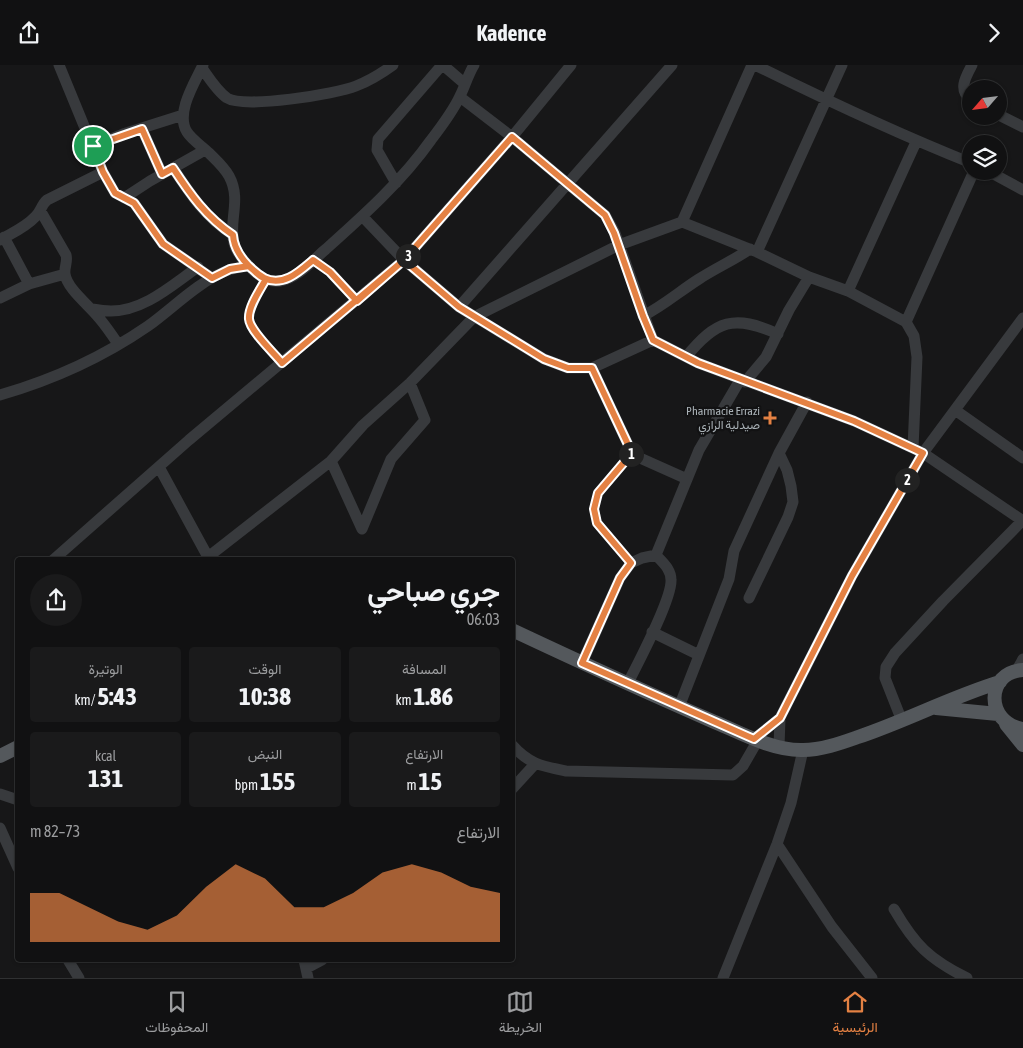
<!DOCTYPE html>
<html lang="ar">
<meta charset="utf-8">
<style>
:root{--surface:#111112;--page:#1a1a1b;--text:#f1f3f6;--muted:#9c9d9f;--line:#303132;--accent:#e48143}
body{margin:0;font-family:"Asap Condensed",Vazirmatn,sans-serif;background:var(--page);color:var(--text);direction:rtl;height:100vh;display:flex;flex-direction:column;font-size:19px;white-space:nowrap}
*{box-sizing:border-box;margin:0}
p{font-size:16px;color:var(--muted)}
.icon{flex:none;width:28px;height:28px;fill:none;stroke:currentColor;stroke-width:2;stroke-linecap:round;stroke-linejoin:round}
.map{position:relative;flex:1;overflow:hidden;direction:ltr}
.details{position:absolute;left:15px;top:492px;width:500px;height:405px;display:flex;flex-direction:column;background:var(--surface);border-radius:5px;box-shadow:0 1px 4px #0004,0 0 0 1px var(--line);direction:rtl}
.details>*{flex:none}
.needle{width:32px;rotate:242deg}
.buttons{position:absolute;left:962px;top:15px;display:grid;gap:10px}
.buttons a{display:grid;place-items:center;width:45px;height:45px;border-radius:50%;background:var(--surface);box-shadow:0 1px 4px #0004,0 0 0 1px var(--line);font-size:25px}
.pin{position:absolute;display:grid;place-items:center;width:42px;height:42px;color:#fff;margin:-21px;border:2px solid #fff;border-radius:50%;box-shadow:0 1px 5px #0007}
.km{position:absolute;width:25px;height:25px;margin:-12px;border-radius:50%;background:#222;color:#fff;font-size:14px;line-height:25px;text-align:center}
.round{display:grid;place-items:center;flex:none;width:52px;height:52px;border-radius:26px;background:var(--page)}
.overview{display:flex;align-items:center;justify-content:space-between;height:85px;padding:0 15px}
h1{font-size:28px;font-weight:700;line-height:38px}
.figures{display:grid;grid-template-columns:repeat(3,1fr);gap:8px;height:85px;padding:5px 15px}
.figures div{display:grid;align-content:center;border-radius:5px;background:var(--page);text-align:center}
.figures b{font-size:25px;font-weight:700}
.figures small{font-size:14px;font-weight:400}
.figures p{font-size:14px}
.chart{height:140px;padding:10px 15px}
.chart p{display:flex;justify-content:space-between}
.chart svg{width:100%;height:90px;margin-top:5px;fill:var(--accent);opacity:.7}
header{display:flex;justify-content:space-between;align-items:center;height:65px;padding:0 15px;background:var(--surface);font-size:22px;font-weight:700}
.menu{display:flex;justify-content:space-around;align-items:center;height:70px;border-top:1px solid var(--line);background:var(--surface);font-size:14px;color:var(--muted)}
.menu a{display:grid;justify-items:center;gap:2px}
.menu .on{color:var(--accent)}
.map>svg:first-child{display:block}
</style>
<header><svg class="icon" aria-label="forward" viewBox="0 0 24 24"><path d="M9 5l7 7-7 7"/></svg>Kadence<svg class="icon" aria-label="share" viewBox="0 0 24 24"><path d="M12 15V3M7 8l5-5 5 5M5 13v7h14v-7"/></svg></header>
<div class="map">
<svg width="1023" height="913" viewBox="0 0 1023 913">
<rect width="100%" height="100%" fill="#171718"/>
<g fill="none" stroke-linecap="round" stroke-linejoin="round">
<path stroke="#3e4144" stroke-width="2" stroke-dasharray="2.5 4" stroke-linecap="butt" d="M323,202L350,228
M261,223C257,232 248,243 249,253C249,264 267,281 274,289
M625,397C612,414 582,436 599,460C606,471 617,480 625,490"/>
<path stroke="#383a3d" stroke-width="11" d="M59,0L103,107L115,128L134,138L163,179L212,213
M203,0C195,17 175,48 187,67C192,75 202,81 209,88C216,95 224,102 229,111C242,135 228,156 234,178C236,186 242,194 248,200C256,209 267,218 280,216C298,213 313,195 326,184C364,150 402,116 431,75C441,62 453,46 460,31C465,21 468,10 474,0
M443,0L465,19
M755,0C826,35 898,69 971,98
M202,3C209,13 217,26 227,33C244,44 336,29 356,21C369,16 382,8 393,0
M460,32L512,72L605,150L615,168L653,275
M971,35C958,25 965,13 972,0
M999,50L1023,62
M142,64L162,109
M93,81L123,69L183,50
M173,103C191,130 205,152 233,170
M988,106L1023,125
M396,118L377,85L378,74L442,0
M124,133L150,116L205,85
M40,145L66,190C68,197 64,202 65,209C67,224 90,241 99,253C106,261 112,270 118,279
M363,152L404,195L459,242L544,294L568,303H592L653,275L698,298L854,356L923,388L1023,456
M682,157L752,0
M4,172L29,219
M0,175C12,168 26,162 35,152C41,147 41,140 47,135L103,107
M757,187L842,0
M848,226L916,77
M0,233L29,219L65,209
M459,242L672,0
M92,244C98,245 105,246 111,246C144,246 172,220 198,202
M643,251C663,241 680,226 699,214C716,203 734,195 750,184
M906,257L974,106
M686,292C716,255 734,249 778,269
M592,303L632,388L640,393L687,414
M745,317L766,292L789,245L809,212
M0,330C52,315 103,292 148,261C173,243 198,217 226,206C233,203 241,202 249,201
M955,345L1023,393
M331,396L362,464L391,394L425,355L410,318
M159,402L208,492L331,396L363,360L410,318L474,252L619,180L682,157L757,187L809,212L848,226L906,257L914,271L917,292L913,383
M656,490L699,385L740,315
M53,495L189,375L404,195L512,72L571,0
M749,533L788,452L793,437L791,421L787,405L779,388
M652,567L699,590
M582,598L620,513L631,498L642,493L656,490
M1017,605L1023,594
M628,618C638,598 672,534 671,515C671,504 663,498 656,490
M679,642L729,514L734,486L779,388L807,337
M902,656L885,613L886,602L895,588L943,536L1023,455
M754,674L780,653
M512,680C529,699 541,701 566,706L733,710L743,701L758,675
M779,682L780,653L852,511L923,388L1023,253
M512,724L535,699
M0,729L18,735
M0,763L18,803
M777,779L832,862L872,913
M894,844C915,880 929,894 967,913
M68,895L79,913
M304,895L308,913
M307,903L322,895
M723,913L777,779L791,738L803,685"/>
<path stroke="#54585c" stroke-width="14" d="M512,565C578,596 643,626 710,655C737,666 772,686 803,685C822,685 841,678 858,672C906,656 951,632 1000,617
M1023,605C985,607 985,658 1023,664
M936,643L998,649
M1006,659L1023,680
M0,691L18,682"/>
</g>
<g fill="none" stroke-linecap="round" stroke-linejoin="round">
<defs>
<path id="route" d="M93,81L103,107L115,128L134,138L163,179L212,213L230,204L249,201C254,205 258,211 264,213C283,222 299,207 313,195L330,207L357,236L404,195L459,242L544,294L568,303H592L632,388L598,428L594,444L597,458L631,498L620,513L582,598L754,674L780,653L852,511L923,388L854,356L698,298L653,275L643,251L614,168L605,150L512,72L404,195L282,298C274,288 250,266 249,254C248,242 260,225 266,214C250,205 234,188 233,170C206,152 190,129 173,103L162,109L142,64L93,81"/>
</defs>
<use href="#route" stroke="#fff" stroke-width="10"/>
<use href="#route" stroke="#e48143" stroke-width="6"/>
</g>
<path fill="#e48143" stroke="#121213" stroke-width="2" d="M767.5 345.5h5v5h5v5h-5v5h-5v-5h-5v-5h5z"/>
<g text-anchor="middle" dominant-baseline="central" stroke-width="4.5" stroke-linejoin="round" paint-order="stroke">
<g font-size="12" fill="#aab2b7" stroke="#121213" text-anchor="end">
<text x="760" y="346">Pharmacie Errazi<tspan x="760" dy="14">صيدلية الرازي</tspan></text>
</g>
</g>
</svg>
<div class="buttons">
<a><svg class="needle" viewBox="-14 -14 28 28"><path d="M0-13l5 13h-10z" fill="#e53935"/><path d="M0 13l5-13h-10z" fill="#9c9d9f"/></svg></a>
<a><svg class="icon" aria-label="layers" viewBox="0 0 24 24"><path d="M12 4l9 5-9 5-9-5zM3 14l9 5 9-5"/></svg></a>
</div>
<div class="pin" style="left:93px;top:81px;background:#1e9e55"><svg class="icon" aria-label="arrive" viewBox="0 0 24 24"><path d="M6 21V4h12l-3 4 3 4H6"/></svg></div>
<b class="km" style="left:631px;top:389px">1</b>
<b class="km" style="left:907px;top:415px">2</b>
<b class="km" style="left:408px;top:191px">3</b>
<section class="details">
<div class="overview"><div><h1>جري صباحي</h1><p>06:03</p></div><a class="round"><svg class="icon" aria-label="share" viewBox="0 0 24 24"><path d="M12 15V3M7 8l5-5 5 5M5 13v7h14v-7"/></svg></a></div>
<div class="figures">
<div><p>المسافة</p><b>1.86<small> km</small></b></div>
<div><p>الوقت</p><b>10:38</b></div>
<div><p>الوتيرة</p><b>5:43<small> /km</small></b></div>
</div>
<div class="figures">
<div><p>الارتفاع</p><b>15<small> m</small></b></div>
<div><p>النبض</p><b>155<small> bpm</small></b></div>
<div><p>kcal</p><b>131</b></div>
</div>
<div class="chart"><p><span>الارتفاع</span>73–82 m</p>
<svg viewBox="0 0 160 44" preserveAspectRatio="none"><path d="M0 44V20L10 20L20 27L30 34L40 38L50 31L60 17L70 6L80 13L90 27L100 27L110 20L120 10L130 6L140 10L150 17L160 20V44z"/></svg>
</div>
</section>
</div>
<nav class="menu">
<a class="on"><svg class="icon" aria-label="home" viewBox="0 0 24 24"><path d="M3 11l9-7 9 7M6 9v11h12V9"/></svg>الرئيسية</a>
<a><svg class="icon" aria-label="map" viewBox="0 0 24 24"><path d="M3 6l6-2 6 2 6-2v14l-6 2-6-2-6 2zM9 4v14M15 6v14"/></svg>الخريطة</a>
<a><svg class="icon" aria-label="saved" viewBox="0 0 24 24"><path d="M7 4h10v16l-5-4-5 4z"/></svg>المحفوظات</a>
</nav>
